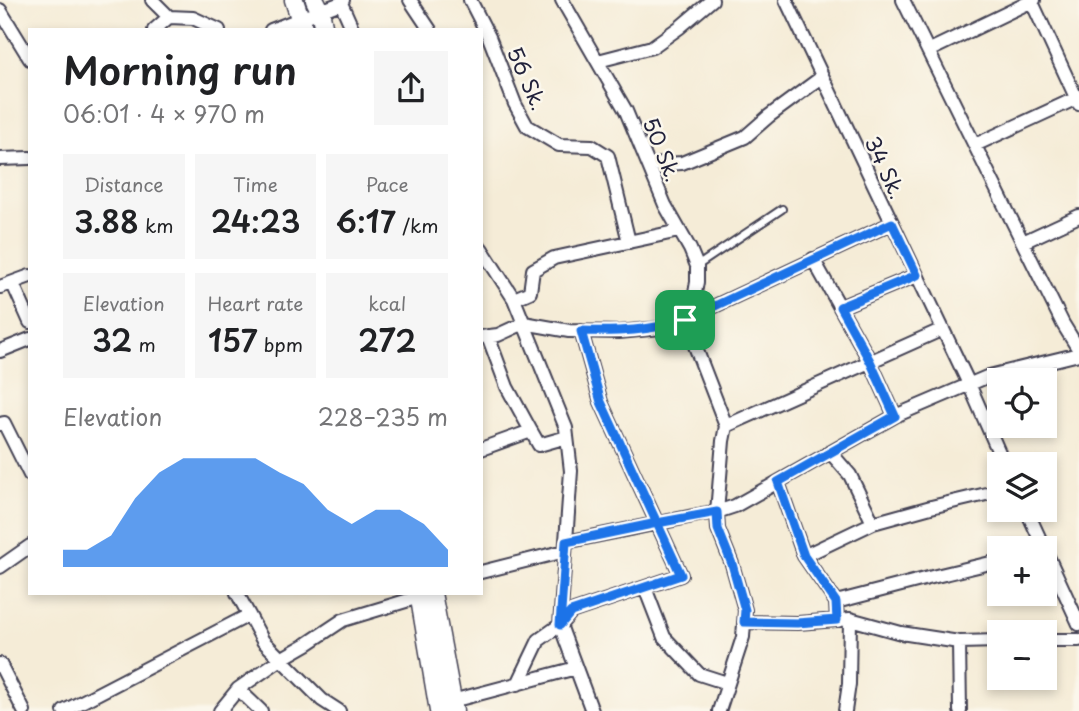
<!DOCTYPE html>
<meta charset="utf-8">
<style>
:root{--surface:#fff;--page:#f6f6f6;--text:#202124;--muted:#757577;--accent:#1a73e8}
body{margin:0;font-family:"Playpen Sans",sans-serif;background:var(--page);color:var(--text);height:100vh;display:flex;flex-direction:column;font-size:26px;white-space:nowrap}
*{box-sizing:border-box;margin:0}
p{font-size:23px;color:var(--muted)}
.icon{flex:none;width:38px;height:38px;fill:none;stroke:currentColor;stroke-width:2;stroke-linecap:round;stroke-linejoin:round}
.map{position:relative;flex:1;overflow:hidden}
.details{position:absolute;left:28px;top:28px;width:455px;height:567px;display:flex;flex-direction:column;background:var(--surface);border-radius:0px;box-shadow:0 4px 10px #0003}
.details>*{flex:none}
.fabs{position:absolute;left:987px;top:368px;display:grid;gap:14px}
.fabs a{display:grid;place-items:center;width:70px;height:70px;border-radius:0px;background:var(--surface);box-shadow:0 4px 10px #0003;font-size:35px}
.pin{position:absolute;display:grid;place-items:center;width:60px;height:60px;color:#fff;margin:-30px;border-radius:14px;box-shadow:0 4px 10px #0006}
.round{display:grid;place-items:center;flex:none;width:74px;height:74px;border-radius:0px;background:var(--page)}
.headline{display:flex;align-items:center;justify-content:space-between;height:119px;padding:0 35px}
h1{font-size:38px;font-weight:600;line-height:52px}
.stats{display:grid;grid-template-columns:repeat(3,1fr);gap:10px;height:119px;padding:7px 35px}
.stats div{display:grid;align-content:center;border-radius:0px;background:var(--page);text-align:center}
.stats b{font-size:30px;font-weight:600}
.stats small{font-size:19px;font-weight:400}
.stats p{font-size:19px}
.chart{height:196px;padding:14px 35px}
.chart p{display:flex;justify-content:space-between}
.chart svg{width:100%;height:126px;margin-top:7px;fill:var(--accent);opacity:.7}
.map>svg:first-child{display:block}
</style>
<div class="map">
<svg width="1079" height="711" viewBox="0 0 1079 711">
<rect width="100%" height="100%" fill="#fbf7ec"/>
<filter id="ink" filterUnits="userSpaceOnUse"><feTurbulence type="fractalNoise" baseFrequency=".0143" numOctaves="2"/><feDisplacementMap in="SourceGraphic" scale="14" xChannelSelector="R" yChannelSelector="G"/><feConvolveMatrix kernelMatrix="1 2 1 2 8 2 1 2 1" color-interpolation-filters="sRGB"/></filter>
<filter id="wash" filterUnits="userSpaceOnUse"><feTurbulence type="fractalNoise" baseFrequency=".00686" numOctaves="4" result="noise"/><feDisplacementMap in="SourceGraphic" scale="28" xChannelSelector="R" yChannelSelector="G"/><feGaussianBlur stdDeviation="1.57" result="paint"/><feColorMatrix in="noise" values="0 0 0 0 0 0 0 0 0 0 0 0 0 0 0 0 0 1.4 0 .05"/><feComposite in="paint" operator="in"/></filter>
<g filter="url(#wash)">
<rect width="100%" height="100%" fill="#f5ecd7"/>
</g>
<g filter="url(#ink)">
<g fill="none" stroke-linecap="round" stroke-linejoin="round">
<defs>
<path id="service" d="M697,266L782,209"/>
<path id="minor" d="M152,0L169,17
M410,0L430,30
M470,0L489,37L515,104L527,126L559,145L592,146L608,156L629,242
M562,0L626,111L665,205L690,249L697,266V282L695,293L685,320
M786,0L969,384L1004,464
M903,0L1063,324L1079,350
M1031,0L1079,104
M341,3L353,30
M0,10L30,59
M154,30L169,17L193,18L219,30
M271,30L341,3L343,0
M928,51L1034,0
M598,61L652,47L680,27L712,0
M975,145L1079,97
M0,159L30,158
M649,165L682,163L745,137L769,116L822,77
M1023,242L1079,216
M481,248L514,299L566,428L571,471L560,625L592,711
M813,259L870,361L895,416
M13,284L30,322
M0,287L30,276
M514,299L530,292L533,270L554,258L679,231
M840,307L917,275
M685,320L726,426L723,441L717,512L718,529L732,564L745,610L743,637L719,711
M488,336L507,387L531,431
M481,337L498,335L524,323L569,331L619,332L661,328L685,320L892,223
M0,351L30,339
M0,424L4,423L30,475
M726,426L943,329
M481,449L531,431L539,445L567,437
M830,452L850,475L873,523
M778,482L804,556L836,602
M1026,509L1044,548
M566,542L703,514L717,512L735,506L895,416L989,376L1079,354
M1045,550L1079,624
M804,556L873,523L931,507L999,491
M0,567L30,546
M481,572L565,551
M645,588L664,637L699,674L727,683
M237,593L263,641L322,700L339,711
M837,620L836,602L936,576L999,561
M744,622L798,623L850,619L901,633L959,642L999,641
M1045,640H1079
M959,642L960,711
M0,664L24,711
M518,684L539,640L560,625L571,612L681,575L601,402L581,331
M238,689L261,711
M452,701L576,668
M64,711L249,615
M220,711L238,689L281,659L307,644L343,620L419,597L425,593
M845,711L849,684L850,619"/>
<path id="secondary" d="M294,0L304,30
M315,0L320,10L324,30
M419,593L439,711
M432,593L454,711"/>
</defs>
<use href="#service" stroke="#424052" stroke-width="10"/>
<use href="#minor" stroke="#424052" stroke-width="16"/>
<use href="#secondary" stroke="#424052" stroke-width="21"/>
<use href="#service" stroke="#fff" stroke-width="6"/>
<use href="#minor" stroke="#fff" stroke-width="12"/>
<use href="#secondary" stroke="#fff" stroke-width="18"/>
</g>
</g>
<g fill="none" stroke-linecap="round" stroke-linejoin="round" filter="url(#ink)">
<defs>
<path id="route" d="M685,320C649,331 619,332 581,331L601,402L657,523L566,542L560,625L571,612L681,575L657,523L717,512L718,529L732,564L745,610L744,622L797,623L837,620L836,602L804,556L778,482L895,416L870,361L840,307L917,275L892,223L685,320"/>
</defs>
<use href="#route" stroke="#fff" stroke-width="14"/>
<use href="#route" stroke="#1a73e8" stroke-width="9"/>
</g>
<g text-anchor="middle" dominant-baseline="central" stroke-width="5" stroke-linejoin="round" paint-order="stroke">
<g font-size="21" fill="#22223b" stroke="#fbf7ec">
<text transform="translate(528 78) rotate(66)">56 Sk.</text>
<text transform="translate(663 149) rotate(68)">50 Sk.</text>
<text transform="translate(886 167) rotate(65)">34 Sk.</text>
</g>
</g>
</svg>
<div class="fabs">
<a><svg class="icon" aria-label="locate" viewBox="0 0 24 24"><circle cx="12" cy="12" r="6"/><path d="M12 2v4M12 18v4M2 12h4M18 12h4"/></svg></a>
<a><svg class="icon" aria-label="layers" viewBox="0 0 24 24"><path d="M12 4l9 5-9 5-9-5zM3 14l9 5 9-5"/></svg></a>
<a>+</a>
<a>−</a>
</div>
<div class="pin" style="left:685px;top:320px;background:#1e9e55"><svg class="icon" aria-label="arrive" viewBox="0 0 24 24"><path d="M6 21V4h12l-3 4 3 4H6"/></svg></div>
<section class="details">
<div class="headline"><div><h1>Morning run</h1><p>06:01 · 4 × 970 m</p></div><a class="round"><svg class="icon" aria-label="share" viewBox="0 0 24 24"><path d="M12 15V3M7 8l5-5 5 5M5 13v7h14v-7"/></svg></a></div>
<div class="stats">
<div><p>Distance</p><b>3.88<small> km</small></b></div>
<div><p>Time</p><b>24:23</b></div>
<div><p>Pace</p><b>6:17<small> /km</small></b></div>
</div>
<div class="stats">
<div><p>Elevation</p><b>32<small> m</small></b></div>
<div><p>Heart rate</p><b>157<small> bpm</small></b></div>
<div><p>kcal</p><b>272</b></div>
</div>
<div class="chart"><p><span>Elevation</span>228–235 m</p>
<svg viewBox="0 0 160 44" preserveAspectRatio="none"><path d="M0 44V38L10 38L20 33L30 20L40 11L50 6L60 6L70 6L80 6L90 11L100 15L110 24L120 29L130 24L140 24L150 29L160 38V44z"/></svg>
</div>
</section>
</div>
